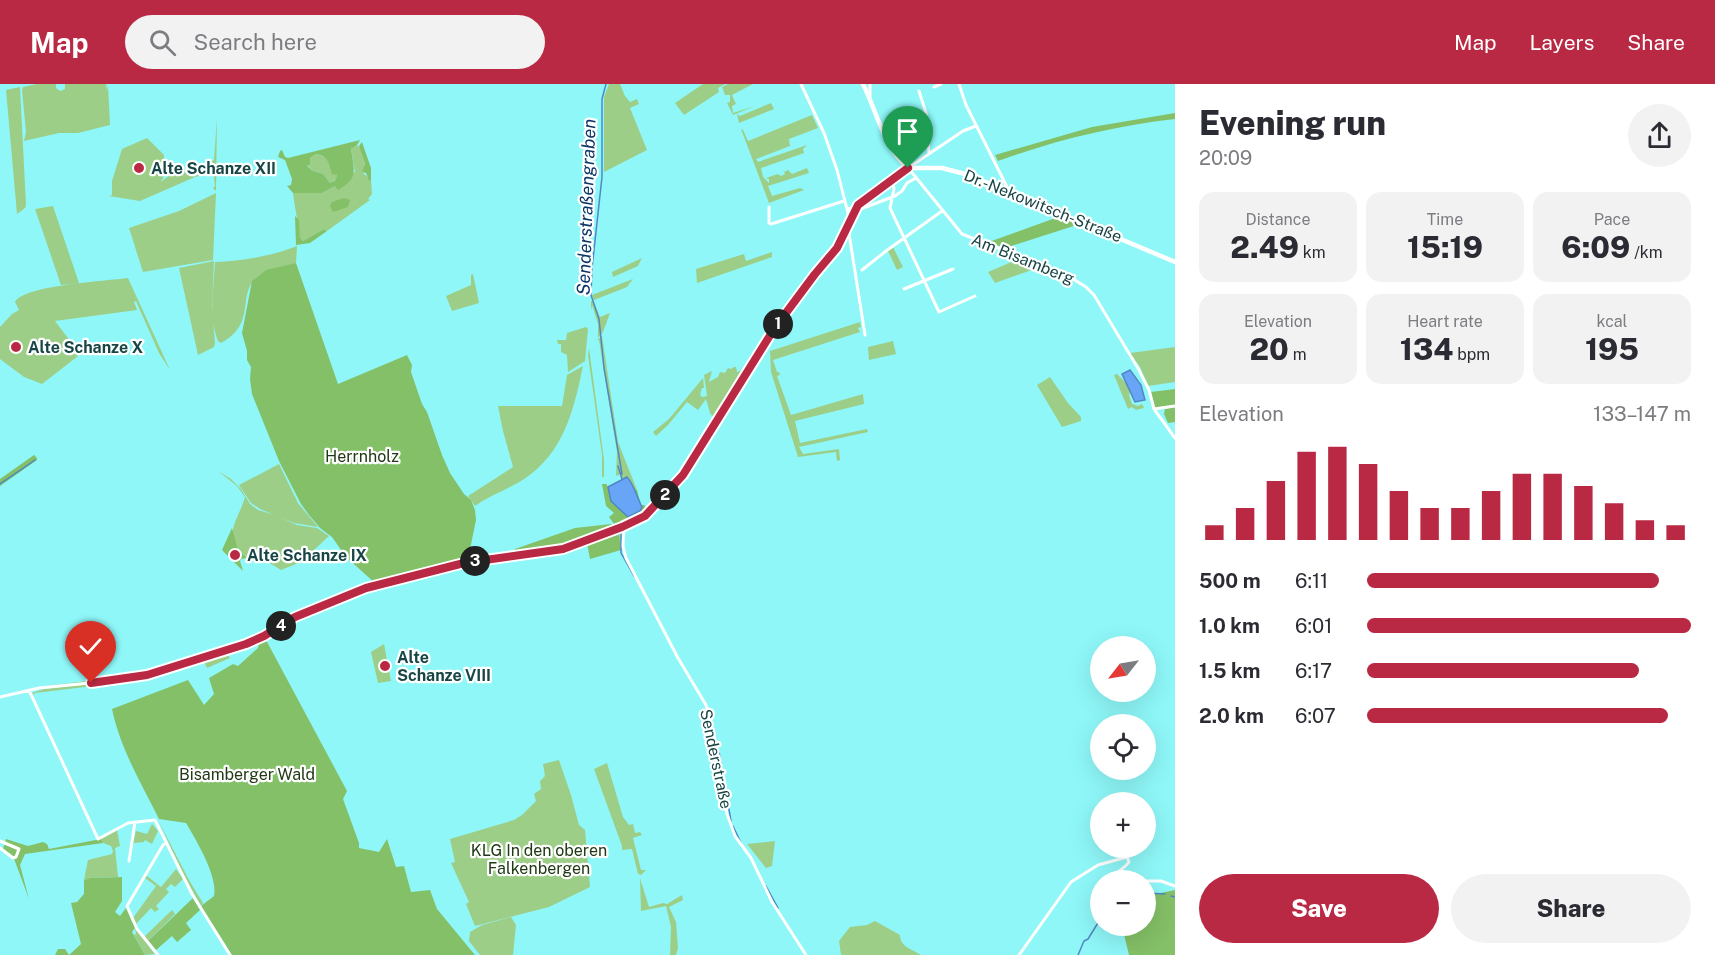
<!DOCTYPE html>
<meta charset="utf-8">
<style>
:root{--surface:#fff;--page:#f2f2f3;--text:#2b2b33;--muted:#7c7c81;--accent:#ba2944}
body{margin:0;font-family:"Public Sans",sans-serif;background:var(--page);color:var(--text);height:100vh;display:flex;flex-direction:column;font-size:22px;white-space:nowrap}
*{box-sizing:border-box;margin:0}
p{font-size:20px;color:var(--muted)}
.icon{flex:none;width:33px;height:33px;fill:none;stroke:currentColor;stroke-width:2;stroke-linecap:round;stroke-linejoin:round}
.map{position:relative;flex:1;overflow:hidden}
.details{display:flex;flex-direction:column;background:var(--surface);width:540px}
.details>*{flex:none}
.needle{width:39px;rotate:239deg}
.controls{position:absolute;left:1090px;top:552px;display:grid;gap:12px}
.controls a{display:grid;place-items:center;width:66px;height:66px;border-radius:50%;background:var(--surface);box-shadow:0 6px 24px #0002;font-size:30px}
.pin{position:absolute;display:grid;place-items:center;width:51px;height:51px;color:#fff;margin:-62px -26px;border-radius:50% 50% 50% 0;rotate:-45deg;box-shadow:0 0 6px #0007}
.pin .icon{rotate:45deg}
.km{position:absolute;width:30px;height:30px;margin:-15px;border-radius:50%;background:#222;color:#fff;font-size:16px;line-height:30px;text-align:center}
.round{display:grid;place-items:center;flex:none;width:63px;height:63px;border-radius:32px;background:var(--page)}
.summary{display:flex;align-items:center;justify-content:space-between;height:102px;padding:0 24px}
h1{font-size:33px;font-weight:800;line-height:45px}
.metrics{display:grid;grid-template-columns:repeat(3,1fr);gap:9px;height:102px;padding:6px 24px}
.metrics div{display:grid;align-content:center;border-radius:15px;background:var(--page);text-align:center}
.metrics b{font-size:30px;font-weight:800}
.metrics small{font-size:16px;font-weight:400}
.metrics p{font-size:16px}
.chart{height:168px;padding:12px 24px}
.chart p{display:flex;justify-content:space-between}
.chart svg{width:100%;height:108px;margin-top:6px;stroke:var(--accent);stroke-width:6}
.primary-button{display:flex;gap:12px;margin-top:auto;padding:12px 24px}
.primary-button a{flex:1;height:69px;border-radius:36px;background:var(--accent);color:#fff;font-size:24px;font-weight:800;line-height:69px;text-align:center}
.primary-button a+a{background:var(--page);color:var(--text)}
ul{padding:0 24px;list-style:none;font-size:20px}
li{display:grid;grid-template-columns:96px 72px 1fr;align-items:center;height:45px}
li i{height:15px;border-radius:8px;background:var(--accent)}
header{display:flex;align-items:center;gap:36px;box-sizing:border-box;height:84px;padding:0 30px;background:var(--accent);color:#fff}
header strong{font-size:28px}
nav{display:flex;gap:33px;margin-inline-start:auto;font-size:21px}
.search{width:420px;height:54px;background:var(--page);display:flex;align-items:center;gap:15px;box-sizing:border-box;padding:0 21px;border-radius:33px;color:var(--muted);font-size:22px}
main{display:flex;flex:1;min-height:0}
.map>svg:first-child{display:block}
</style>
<header>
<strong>Map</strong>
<div class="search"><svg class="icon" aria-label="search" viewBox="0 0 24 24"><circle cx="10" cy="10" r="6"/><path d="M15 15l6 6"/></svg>Search here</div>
<nav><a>Map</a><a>Layers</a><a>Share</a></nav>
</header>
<main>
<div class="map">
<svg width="1175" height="871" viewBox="0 0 1175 871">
<rect width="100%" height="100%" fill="#8ff7f8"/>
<path fill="#9dce87" d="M37,0H56V4L60,7L65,5V0H106L107,7L108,0L110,41L78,49H59L24,57L26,48L22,6L23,3Z
M609,0H620L625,12L630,18L637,15L639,20L630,24L647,66L604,88V13Z
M703,0H725L718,4L719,8L684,31L675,19Z
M728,0H753L732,11L736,20L732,22L733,29L755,22L733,31L727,19L730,18V11H725L722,3Z
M20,3L26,121L25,124L17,130L6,6Z
M771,19L774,25L739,39L737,30L740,32Z
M812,31L818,44L789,55L790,62L756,75L758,78L807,61L803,65L804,69L761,84L763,93L769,99V95L766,94L778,90L781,92L785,90L784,88L788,86L792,90L807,84L809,89L768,102L772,112L800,104L804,106L769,119L741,45L743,46L748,57Z
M217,34L216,107L213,104L215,102L213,85L196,93L185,86H176L179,84L194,87L214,76Z
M147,54L164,71L163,94L161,98C173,88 181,84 195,93L140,117L109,112L112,111V97L122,65Z
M357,61L360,64L365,81L363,89L371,96L372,110L368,115L370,116L327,147L324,145L303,157L300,155C298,138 295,125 293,109H322L335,102L355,88L351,65Z
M316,70C330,71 329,84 337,91L335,97L330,99L323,90L313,87L307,81L310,74Z
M216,109L213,176L143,188L129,144L179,127Z
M53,122L79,199L61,201L35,125Z
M297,162L296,179C284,183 265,185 256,194C237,211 257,240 221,259L218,257C208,233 214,203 215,178C242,177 272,172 297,162Z
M893,163L903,183L897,186L888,167Z
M772,168V173L697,199L696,185L744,170L746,177Z
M642,174L638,182L613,193L612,188Z
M1021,174L1043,182L995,199L988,188Z
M214,177L212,223L215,259L214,263L198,271L179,184Z
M473,190L479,219L452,227L446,212L471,201V191Z
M128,194L170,286L159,269L136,217L134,218L137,226L55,237L74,262L78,272L42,300L24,293L0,275V243L12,230L19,226L15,218C24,201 107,197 128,194Z
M633,195L627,203L594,216L593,215L592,211Z
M591,217H593L600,233L610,229L603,248L598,254V240L592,221L591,227Z
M860,238L861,243L858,244L860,248L773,276L777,288H779L780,291L777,292L791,331L863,310L864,320L795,337L800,359L867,345L868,348L799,363L803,370L839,365L840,376L837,377L836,368L798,373L771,288L770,267Z
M586,243L588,245L585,277L568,288L567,271L561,268V260H558L557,256H566L567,249Z
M602,252L618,358L637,406H634L629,394L623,395L621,390L616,392L617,368L599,256H597Z
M893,257L896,270L869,276L868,263Z
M1175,263V298L1148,302L1140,283L1130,269Z
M589,264L604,376V393H602V371L588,271Z
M583,282C574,325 564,369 524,395C509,405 490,411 475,422L468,412L513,383L503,347L498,322H562L567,291Z
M734,283H736L737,288L745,285L720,322L716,337L710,329L706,315L698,326L687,318L668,341L656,352L653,348L669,335L703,294L704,304H702L700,311L702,313L707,312L704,291L712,287L709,298L718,293L720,288L725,289L728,284L731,285Z
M1117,290L1126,299L1130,308L1129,311L1132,320L1138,322L1142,320L1144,324L1136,326L1132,323L1128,325L1114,291Z
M1050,293L1068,319L1081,333V337L1062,343L1037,301Z
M279,380L298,419L318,443L294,439L260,425L251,419L239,401Z
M218,387L231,395L241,405L250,420L258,426L275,431L297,441L317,444L329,452L301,478L281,486L260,473L247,474C220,451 238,438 245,413L237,402Z
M261,552L246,559L157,587L127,594L44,602L138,591Z
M254,558L256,559L247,566H240L228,571L230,574L207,584L203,575L135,597L35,609L33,611L32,609L44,605L143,594Z
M384,560L391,597L378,599L371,568Z
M559,676L571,711L579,741L585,746L590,803L549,823L475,842L466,820L469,818L451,779L455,778L450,755L514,736L522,731L536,717L534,710L541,705L540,697L545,692L543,680Z
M607,679L623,733L629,741L633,740L635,749L640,748L642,751L633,754L641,786H646L641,791L638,790L632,765L622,766V762L594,685Z
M159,738L189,796L203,819L201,822L182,788Z
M152,740L158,747L152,760L145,756L144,758L133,759L136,747L147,750Z
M117,746L120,762L115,764L118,793L90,794L84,796L88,776L112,770L113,767L111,762L103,759L101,755Z
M775,757L772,782L766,784L747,760Z
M176,785L183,795L175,803L171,800L166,805L169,808L156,822L159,825L155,828L151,824L136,840L133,834L156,802L145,794L147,792L161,803Z
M640,794L649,823L663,819L667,820L682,811L683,816L669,823L676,838L678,864L676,871H670L671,843L666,822L641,827Z
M172,826L175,830L148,857L144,853Z
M511,833L516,841L513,871H480L469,857L470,848L482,841Z
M875,837L900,851C900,863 912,865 921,871H841L839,857L850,843L867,841Z
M135,844L155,870L145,871L134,851L136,850Z"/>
<path fill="#84c067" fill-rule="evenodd" d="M1175,29V35C1114,42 1056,56 998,77L995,71L1092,43Z
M360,56L357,61L351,65C354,87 359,94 338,106L335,102L322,109H293L287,102L291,101L292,95L285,76L278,73L280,67L282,66L285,73L288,74ZM316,70C328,71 329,80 332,90L337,91L335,97L330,99L323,90L313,87L307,82L310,80V74Z
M362,58L371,84V96L369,97L366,89L362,88L365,80L359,62Z
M344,114L350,116L348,123L333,128L330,122L332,118Z
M295,132L299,136L300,154L303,157L324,145L327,147L310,159L296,161Z
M1061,132L1080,140L1005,164L989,158Z
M296,179L338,300L407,271L412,281L411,288L422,320L427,328L442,371L450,389L464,410L471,416L475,426L476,436L468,475L376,500L346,473L332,453L320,444L309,431L301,420L279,377L252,310L250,295L251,283L247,276V267L242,249L252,197L266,186Z
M1175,305V321L1155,324L1151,308Z
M1175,323V338L1168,339L1164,330L1165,325Z
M34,371L37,374V376L0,402V395Z
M602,400H607V403L610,401L608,403L611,417L628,433L640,427L642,423L634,406H637L641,421H644L648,426L646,428L643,425C639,435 625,444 614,440L609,433L614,429L606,422Z
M611,440L615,444L560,464L514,469L515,465L575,444Z
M232,444L238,466L247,474L241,475L240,477L243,487L222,466Z
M619,447L621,466L590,475L587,459Z
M266,556L347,707L343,715L359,759V764L379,768L387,755L396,783L404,782L411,808L430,806L437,825L475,871H232L201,822L214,812C218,792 196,756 186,739L159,735C141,699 120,664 112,625L188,596L204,621L214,610L209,594L233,580L238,582L258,564L259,558Z
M6,755L28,762L43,758L47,760L49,765L101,755L103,759L25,770L20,781L29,815L13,772L3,765Z
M122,793V817L115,828L120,832L126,824L135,844L132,848L145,871H55L58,865H65L69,871L81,860L71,819L77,818L84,810V796L90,794Z
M1175,806V871H1129L1122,842H1146V812Z
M193,814L200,826L186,839L191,846L177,858L172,852L156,866L148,857Z"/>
<path fill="#68a5f7" stroke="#5088c2" stroke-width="1.5" d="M1130,286L1141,301L1145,316L1135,318L1122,290Z
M627,393C634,400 637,414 642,423L640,427L628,433L611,417L608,403Z"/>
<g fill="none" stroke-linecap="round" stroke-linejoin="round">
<path stroke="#5088c2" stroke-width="1.5" d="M606,0L602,15V93L592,184L591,211L599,235L604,284L622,390
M618,382L622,395
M0,400L35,376
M627,444L638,438
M634,492L621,469V440L636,431V429
M719,668L731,737
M733,742L741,759
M766,802L778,824
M1146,809L1165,810
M1171,812L1175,813
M1078,871L1084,857L1088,855L1101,834"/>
<path stroke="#fff" stroke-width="3" d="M801,0L824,49L837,86L849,133
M870,0V13
M959,0L966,21L1009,107
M934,3L941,0
M919,7L926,29L929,70
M909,85L962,150L1065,190L1086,203L1094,211L1139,286L1149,306L1154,325L1175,354
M892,95L894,105L890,124L939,228L975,212
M769,123V139L771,140L844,117
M847,124L858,126L895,112L902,107L907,99L916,94
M848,143L865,251
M862,186L886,167L942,127
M904,205L953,185
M1154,325L1175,322
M624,443L623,462L626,474L678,574L706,621L716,660L727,730L735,752L751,774L772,818L806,871
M29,606L98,755L128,739L155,736L192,810L230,871
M0,613L39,604L130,595L155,589L255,557L295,533L366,504L464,479L563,465L623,443L642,434L683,391L770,251L815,190L837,163L858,121L908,84L963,47L976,42
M0,757L19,765L16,773L13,774L0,764
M129,777L135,738
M1146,797H1161L1175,802
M1097,819L1101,812
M158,871L137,845L127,822L163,761L166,759
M1019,871L1071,798L1098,781L1127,773L1129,778C1124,785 1115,789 1109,796"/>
<path stroke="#fff" stroke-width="4.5" d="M863,0C877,28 883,62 908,84H942L969,91L1175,178"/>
</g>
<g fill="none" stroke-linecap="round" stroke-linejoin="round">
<defs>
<path id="route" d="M91,599L147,591L246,560L264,552L295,533L366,504L464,479L563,465L622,443L645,432L683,391L774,245L815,190L837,164L858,121L908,84"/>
</defs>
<use href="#route" stroke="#fff" stroke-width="12"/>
<use href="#route" stroke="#ba2944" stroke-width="8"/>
</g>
<g fill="#ba2944" stroke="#fff" stroke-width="2">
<circle cx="139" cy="84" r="6"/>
<circle cx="16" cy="263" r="6"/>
<circle cx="235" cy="471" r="6"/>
<circle cx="385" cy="582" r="6"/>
</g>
<g text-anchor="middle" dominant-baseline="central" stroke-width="4.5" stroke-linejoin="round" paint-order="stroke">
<g font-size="16" font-weight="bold" fill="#184545" stroke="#fff" text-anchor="start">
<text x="151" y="84">Alte Schanze XII</text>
<text x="28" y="263">Alte Schanze X</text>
<text x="247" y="471">Alte Schanze IX</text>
<text x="397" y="573">Alte<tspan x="397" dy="18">Schanze VIII</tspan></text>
</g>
<g font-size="16" fill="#184545" stroke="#fff">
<text transform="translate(1043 122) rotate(22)">Dr.-Nekowitsch-Straße</text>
<text transform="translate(1023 175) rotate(22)">Am Bisamberg</text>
<text transform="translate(716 675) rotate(78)">Senderstraße</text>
</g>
<g font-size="16" fill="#213915" stroke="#fff">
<text x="362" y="372">Herrnholz</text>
<text x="247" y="690">Bisamberger Wald</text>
<text x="539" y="766">KLG In den oberen<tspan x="539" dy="18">Falkenbergen</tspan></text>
</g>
<g font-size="18" font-style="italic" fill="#0c3568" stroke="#fff">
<text transform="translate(586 123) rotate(-88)">Senderstraßengraben</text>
</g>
</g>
</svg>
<div class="controls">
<a><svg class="needle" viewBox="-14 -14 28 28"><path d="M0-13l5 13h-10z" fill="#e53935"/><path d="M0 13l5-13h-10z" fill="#7c7c81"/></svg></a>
<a><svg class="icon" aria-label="locate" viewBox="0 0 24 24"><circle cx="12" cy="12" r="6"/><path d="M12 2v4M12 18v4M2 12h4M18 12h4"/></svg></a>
<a>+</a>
<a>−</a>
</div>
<div class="pin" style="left:908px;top:84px;background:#1e9e55"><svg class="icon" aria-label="arrive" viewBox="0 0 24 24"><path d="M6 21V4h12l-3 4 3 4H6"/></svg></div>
<div class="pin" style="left:91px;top:599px;background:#d93025"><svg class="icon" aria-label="check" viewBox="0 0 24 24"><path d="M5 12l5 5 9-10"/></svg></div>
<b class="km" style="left:778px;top:240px">1</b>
<b class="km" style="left:665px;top:411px">2</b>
<b class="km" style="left:475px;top:477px">3</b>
<b class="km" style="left:281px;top:542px">4</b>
</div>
<section class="details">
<div class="summary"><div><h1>Evening run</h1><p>20:09</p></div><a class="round"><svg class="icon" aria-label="share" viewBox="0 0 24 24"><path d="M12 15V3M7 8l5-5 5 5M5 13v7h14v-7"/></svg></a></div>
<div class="metrics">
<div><p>Distance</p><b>2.49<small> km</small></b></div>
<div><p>Time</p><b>15:19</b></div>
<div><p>Pace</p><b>6:09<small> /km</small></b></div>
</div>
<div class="metrics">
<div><p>Elevation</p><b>20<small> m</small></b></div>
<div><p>Heart rate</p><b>134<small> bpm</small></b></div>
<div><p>kcal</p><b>195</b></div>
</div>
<div class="chart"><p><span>Elevation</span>133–147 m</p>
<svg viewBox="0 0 160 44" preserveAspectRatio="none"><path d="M5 44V38M15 44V31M25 44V20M35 44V8M45 44V6M55 44V13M65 44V24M75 44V31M85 44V31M95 44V24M105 44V17M115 44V17M125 44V22M135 44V29M145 44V36M155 44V38"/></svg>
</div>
<ul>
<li><b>500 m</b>6:11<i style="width:90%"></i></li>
<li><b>1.0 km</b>6:01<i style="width:100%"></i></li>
<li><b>1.5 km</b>6:17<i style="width:84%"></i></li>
<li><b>2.0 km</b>6:07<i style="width:93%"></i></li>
</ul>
<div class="primary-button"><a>Save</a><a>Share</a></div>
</section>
</main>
